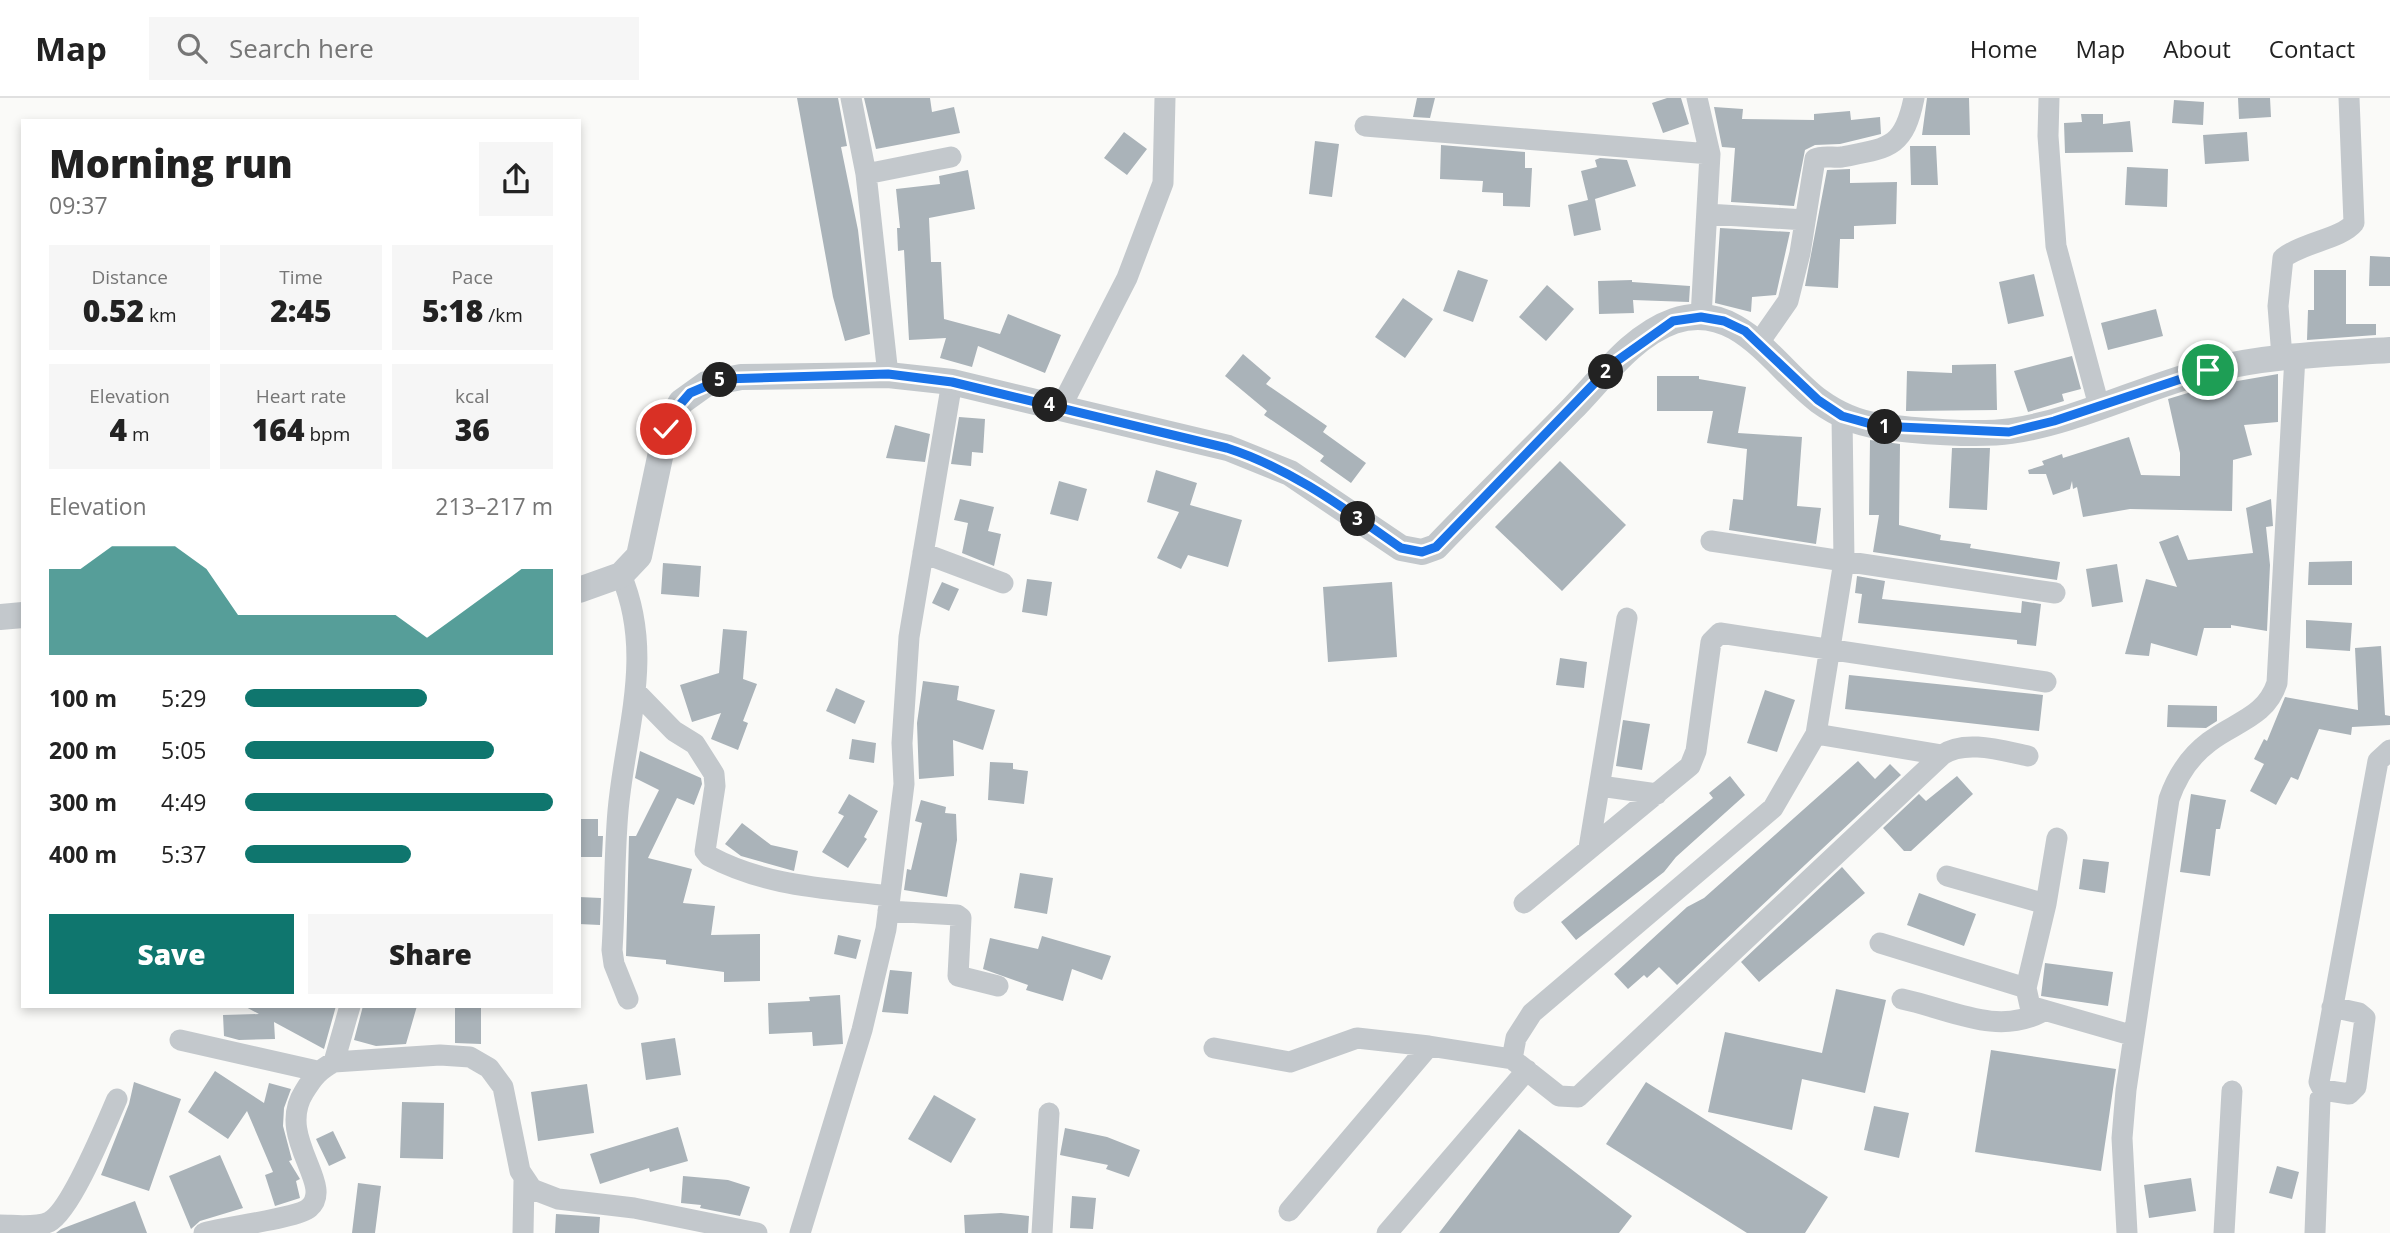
<!DOCTYPE html>
<meta charset="utf-8">
<style>
:root{--surface:#fff;--page:#f6f6f6;--text:#222;--muted:#767676;--line:#e0e0e0;--accent:#0f766e}
body{margin:0;font-family:"Open Sans",sans-serif;background:var(--page);color:var(--text);height:100vh;display:flex;flex-direction:column;font-size:26px;white-space:nowrap}
*{box-sizing:border-box;margin:0}
p{font-size:23px;color:var(--muted)}
.icon{flex:none;width:38px;height:38px;fill:none;stroke:currentColor;stroke-width:2;stroke-linecap:round;stroke-linejoin:round}
.map{position:relative;flex:1;overflow:hidden}
.drawer{position:absolute;left:21px;top:21px;width:560px;height:889px;display:flex;flex-direction:column;background:var(--surface);border-radius:0px;box-shadow:0 4px 10px #0003}
.drawer>*{flex:none}
.pin{position:absolute;display:grid;place-items:center;width:60px;height:60px;color:#fff;margin:-30px;border:4px solid #fff;border-radius:50%;box-shadow:0 2px 7px #0007}
.km{position:absolute;width:35px;height:35px;margin:-18px;border-radius:50%;background:#222;color:#fff;font-size:19px;line-height:35px;text-align:center}
.round{display:grid;place-items:center;flex:none;width:74px;height:74px;border-radius:0px;background:var(--page)}
.head{display:flex;align-items:center;justify-content:space-between;height:119px;padding:0 28px}
h1{font-size:38px;font-weight:800;line-height:52px}
.figures{display:grid;grid-template-columns:repeat(3,1fr);gap:10px;height:119px;padding:7px 28px}
.figures div{display:grid;align-content:center;border-radius:0px;background:var(--page);text-align:center}
.figures b{font-size:30px;font-weight:800}
.figures small{font-size:19px;font-weight:400}
.figures p{font-size:19px}
.chart{height:196px;padding:14px 28px}
.chart p{display:flex;justify-content:space-between}
.chart svg{width:100%;height:126px;margin-top:7px;fill:var(--accent);opacity:.7}
.primary-button{display:flex;gap:14px;margin-top:auto;padding:14px 28px}
.primary-button a{flex:1;height:80px;border-radius:0px;background:var(--accent);color:#fff;font-size:28px;font-weight:800;line-height:80px;text-align:center}
.primary-button a+a{background:var(--page);color:var(--text)}
ul{padding:0 28px;list-style:none;font-size:23px}
li{display:grid;grid-template-columns:112px 84px 1fr;align-items:center;height:52px}
li i{height:18px;border-radius:9px;background:var(--accent)}
header{display:flex;align-items:center;gap:42px;box-sizing:border-box;height:98px;padding:0 35px;background:var(--surface);border-bottom:2px solid var(--line)}
header strong{font-size:33px}
nav{display:flex;gap:38px;margin-inline-start:auto;font-size:24px}
.search{width:490px;height:63px;background:var(--page);display:flex;align-items:center;gap:18px;box-sizing:border-box;padding:0 24px;border-radius:0px;color:var(--muted);font-size:26px}
.map>svg:first-child{display:block}
</style>
<header>
<strong>Map</strong>
<div class="search"><svg class="icon" aria-label="search" viewBox="0 0 24 24"><circle cx="10" cy="10" r="6"/><path d="M15 15l6 6"/></svg>Search here</div>
<nav><a>Home</a><a>Map</a><a>About</a><a>Contact</a></nav>
</header>
<div class="map">
<svg width="2390" height="1135" viewBox="0 0 2390 1135">
<rect width="100%" height="100%" fill="#fafaf8"/>
<path fill="#aab3b9" d="M797,0H838L847,48L841,49L858,132L870,236L845,243L833,199Z
M864,0H930L932,14L954,9L960,35L876,51Z
M1417,0H1435L1430,20L1413,19Z
M1667,0H1681L1689,26L1663,35L1652,5Z
M1927,0H1969L1970,37H1922Z
M2238,0H2270L2271,19L2239,21Z
M2174,2L2204,4L2203,27L2172,25Z
M1714,9L1743,11L1742,21L1814,22V16L1850,13L1851,22L1880,19L1881,36L1840,46L1815,47L1805,52L1794,108L1731,104L1735,50L1722,49Z
M2081,16H2103V26L2130,23L2133,54L2065,55L2064,25L2082,24Z
M1124,34L1147,51L1127,77L1104,60Z
M2247,34L2249,63L2205,66L2203,37Z
M1315,43L1339,46L1332,99L1309,96Z
M1441,47L1525,54V70H1532L1530,109L1503,108V95L1482,94L1483,83L1440,81Z
M1910,48H1936L1938,87H1911Z
M1600,60L1627,62L1636,88L1595,101L1601,132L1574,138L1568,107L1588,102L1581,73L1597,69L1595,62Z
M2127,69L2168,71L2167,109L2125,107Z
M1850,71V85L1897,84L1896,126L1854,128V141H1840L1838,190L1805,188L1827,72Z
M968,72L975,111L929,120L931,164H941L944,221L1000,236L1008,216L1061,237L1045,275L978,248L972,269L940,260L946,240L909,242L904,152L898,153L897,130H900L896,91L940,86L939,78Z
M1720,130L1790,134L1776,197L1752,199L1751,214L1715,205Z
M2370,158L2390,159V188H2369Z
M1458,172L1488,182L1473,224L1443,213Z
M2314,172H2346V226H2376V237L2307,242L2308,212H2314Z
M2034,176L2044,218L2008,226L1999,184Z
M1632,182V184L1690,188L1689,204L1633,202L1634,215L1599,216L1598,183Z
M1547,187L1574,211L1546,243L1519,219Z
M1403,200L1433,221L1405,260L1375,239Z
M2156,211L2163,238L2108,252L2101,225Z
M1243,256L1271,280L1266,286L1327,328L1323,334L1366,365L1351,385L1320,363L1324,358L1264,317L1267,313L1225,278Z
M2072,258L2081,291L2062,296L2064,303L2028,314L2014,273Z
M1996,266L1997,312L1906,313L1907,273L1952,275V267Z
M2278,276V324L2244,327L2252,357L2233,362L2232,413L2130,411L2083,419L2077,389L2073,391L2072,383L2070,391L2053,397L2046,376H2029L2028,372L2044,367L2042,363L2062,356L2063,360L2129,339L2141,377L2180,378V355L2168,301L2214,287Z
M1657,278H1699V281L1746,289L1738,335L1802,339L1797,408L1821,410L1816,446L1729,432L1733,401L1743,402L1747,351L1707,345L1713,313H1657Z
M959,319L985,321L983,355L972,354L971,368L951,366Z
M895,327L930,336L925,364L886,360Z
M1870,342L1900,346L1899,427L1941,437L1940,442L1971,446L1970,450L2060,464L2057,482L1873,454L1879,417H1869Z
M1952,350H1990L1987,412L1949,410Z
M1560,363L1626,427L1562,493L1495,429Z
M1156,372L1197,385L1190,407L1242,422L1228,469L1188,457L1181,471L1157,460L1179,414L1147,404Z
M1059,383L1087,391L1078,423L1050,416Z
M960,401L994,409L988,433L1001,436L994,468L962,455L968,425L954,422Z
M2271,401L2273,428L2266,429L2270,467L2267,533L2231,527V530H2204L2197,558L2151,545L2149,558L2125,556L2146,481L2177,489L2159,444L2178,437L2188,462L2253,455L2246,410Z
M2352,463V487H2308L2309,464Z
M663,465L701,468L699,499L661,496Z
M2117,466L2123,504L2092,509L2086,471Z
M1857,478L1885,483L1882,501L2021,515L2022,503L2041,506L2036,548L2017,546V542L1858,525L1862,496L1855,495Z
M1027,481L1052,484L1047,518L1022,514Z
M942,484L959,491L949,513L932,505Z
M1392,484L1397,559L1328,564L1323,489Z
M2306,522L2352,525L2350,553L2306,550Z
M723,531L747,533L743,581L757,586L743,623L748,625L738,652L711,641L721,615L692,624L680,587L719,575Z
M2381,548L2385,617L2390,618V627L2352,629L2351,637L2319,631L2298,682L2291,679L2276,707L2250,693L2264,666L2254,661L2264,641L2267,643L2285,599L2358,612L2355,550Z
M1560,560L1587,564L1584,590L1556,587Z
M1849,577L2043,597L2039,633L1845,611Z
M923,583L959,588L957,602L995,612L983,652L953,642L954,678L919,681L917,625Z
M836,590L865,603L855,626L826,613Z
M1765,592L1795,602L1777,654L1747,645Z
M2168,607L2217,608V623L2206,630L2167,629Z
M1623,622L1650,626L1642,672L1616,668Z
M852,641L876,645L874,665L849,661Z
M640,653L701,680L702,686L694,707L677,700L648,760L692,771L683,805L715,808L711,837L760,836V883L724,884V874L666,866V862L626,858L629,738H636L659,692L635,680Z
M1858,663L1875,681L1890,666L1901,677L1677,887L1659,869L1647,880L1644,877L1628,891L1614,876L1687,809L1704,800Z
M990,664L1013,665V671L1028,673L1024,706L988,702Z
M1730,678L1745,697L1676,759L1664,774L1576,842L1561,824L1713,700L1709,695Z
M1957,678L1973,696L1911,753H1904L1883,730L1919,696L1926,703Z
M849,696L878,713L864,739L867,741L848,770L822,754L844,718L838,715Z
M2191,696L2226,702L2220,731H2216L2210,778L2180,774Z
M921,702L946,709L945,715L956,716L957,742L947,799L904,792L907,771L911,772L922,725L915,723Z
M579,721H598V738H603L602,759H579Z
M742,725L771,747L798,753L794,773L741,758L725,746Z
M2083,761L2109,764L2105,795L2079,791Z
M1842,769L1865,795L1759,884L1741,864Z
M1020,775L1053,780L1047,816L1014,810Z
M1919,795L1976,816L1964,848L1907,827Z
M579,799L601,800L600,827L579,826Z
M838,837L861,842L856,861L834,856Z
M1042,838L1111,858L1102,882L1072,871L1063,903L1026,892L1028,887L983,871L990,840L1038,851Z
M2045,865L2113,874L2108,908L2041,898Z
M890,872L912,874L908,916L882,914Z
M1836,891L1886,902L1865,995L1802,981L1792,1032L1708,1014L1725,934L1822,955Z
M840,897L843,946L813,948L812,934L769,936L768,905L810,903L809,899Z
M244,908H336L324,951L274,924L275,941L239,942L224,938L223,917L259,916Z
M363,908H417L406,946L376,948L354,942Z
M455,908H481V946L455,945Z
M675,940L681,977L646,982L641,945Z
M1991,952L2116,971L2101,1073L1975,1054Z
M215,973L264,1005L269,985L291,991L284,1010L283,1028L292,1062L289,1063L300,1081L296,1083L300,1100L275,1108L265,1077L273,1074L247,1013L228,1041L188,1014Z
M134,984L181,1001L149,1093L101,1077L129,1006Z
M1646,984L1828,1099L1805,1135H1747L1606,1046Z
M587,986L594,1035L538,1043L531,994Z
M934,997L976,1021L951,1065L908,1041Z
M402,1004L444,1005L443,1061L400,1060Z
M1874,1008L1909,1015L1899,1060L1864,1052Z
M678,1029L688,1063L650,1074L649,1070L600,1086L590,1056Z
M1065,1030L1107,1039L1140,1052L1129,1079L1106,1071L1108,1067L1060,1057Z
M1519,1031L1632,1118L1619,1135H1439Z
M333,1033L346,1060L329,1068L316,1041Z
M220,1057L243,1110L200,1123L191,1131L169,1078Z
M2277,1068L2299,1074L2292,1101L2269,1095Z
M683,1078L728,1082L750,1089L740,1118L700,1110L701,1107L681,1105Z
M2191,1080L2196,1113L2149,1120L2144,1087Z
M358,1085L381,1088L375,1135H352Z
M1072,1098L1096,1100L1093,1131L1070,1130Z
M135,1103L147,1135H56L61,1131Z
M1001,1115L1029,1118L1028,1135H965L964,1117Z
M556,1116L600,1119L599,1135H555Z"/>
<g fill="none" stroke-linecap="round" stroke-linejoin="round">
<path stroke="#c3c8cc" stroke-width="21" d="M851,0L866,76L888,277
M1697,0L1710,56L1701,219
M2049,0L2048,38L2056,148L2099,308
M1365,28L1710,56
M866,76L951,59
M1707,116L1805,122
M1758,246L1788,203L1800,155L1815,61C1823,57 1832,60 1842,59C1889,50 1904,50 1914,0
M2282,259L2278,208L2283,160C2304,144 2341,141 2354,125L2349,0
M1061,309L1127,180L1163,85L1165,0
M1711,443L2055,495
M923,455L1003,485
M621,477C655,557 625,633 618,713C614,759 615,806 612,852L614,866L628,901
M637,595L674,633L695,646L714,676L715,688L705,753L709,758C767,789 826,790 890,798
M1816,636L1942,657
M1600,688L1657,696
M2057,740L2046,806L2026,890L2030,908L2134,938
M1589,750L1627,520
M1947,778L2046,806
M1524,805L1690,668L1696,653L1711,544L1720,535L2046,584
M888,813L957,817L961,820L958,878L998,888
M1880,845L2026,890
M1902,901C1950,911 1996,938 2042,914
M2332,909L2359,915L2365,920L2356,989L2349,996L2323,992L2319,984L2378,663L2390,652
M180,942L317,973
M1214,950L1290,964L1357,940L1429,948L1512,961L1559,998L1578,999L1942,657C1965,641 2003,653 2028,658
M1512,961L1516,940L1532,915L1773,710L1816,636L1844,463L1842,318
M334,964L440,957L470,959L489,970L503,989L520,1073L532,1091L558,1101L634,1110L757,1135
M1289,1113L1429,948
M0,1127C14,1127 36,1130 49,1124C71,1113 106,1026 117,1001
M204,1135C224,1129 298,1120 309,1110C336,1087 275,1040 304,994C313,979 319,972 334,964L350,908
M523,1135L524,1082
M800,1135L862,932L886,831L904,686L902,645L909,539L952,284
M1042,1135L1049,1015
M1387,1135L1527,972
M2127,1135L2122,1040L2126,992L2169,701C2177,678 2189,659 2209,644C2235,624 2266,619 2277,585L2295,258
M2224,1135L2232,993
M2315,1135L2320,1001"/>
<path stroke="#c3c8cc" stroke-width="26" d="M579,492L621,477L639,458L666,331L681,304L706,286L741,279L888,277L952,284L1228,350L1290,375L1401,450L1422,454L1436,449C1480,403 1526,358 1571,312C1601,282 1631,238 1674,223C1738,201 1775,270 1819,303C1837,316 1857,325 1879,328C1913,333 1978,338 2011,333C2079,323 2143,289 2210,272C2269,257 2330,256 2390,252
M0,519L23,517"/>
</g>
<g fill="none" stroke-linecap="round" stroke-linejoin="round">
<defs>
<path id="route" d="M666,331L671,317L690,295L723,281L888,276L952,284L1227,350C1292,371 1345,411 1401,450L1422,454L1436,449L1614,265L1673,223L1701,219L1724,223L1745,233L1818,302L1842,318L1878,328L2009,334L2054,323L2208,272"/>
</defs>
<use href="#route" stroke="#fff" stroke-width="14"/>
<use href="#route" stroke="#1a73e8" stroke-width="9"/>
</g>
</svg>
<div class="pin" style="left:2208px;top:272px;background:#1e9e55"><svg class="icon" aria-label="arrive" viewBox="0 0 24 24"><path d="M6 21V4h12l-3 4 3 4H6"/></svg></div>
<div class="pin" style="left:666px;top:331px;background:#d93025"><svg class="icon" aria-label="check" viewBox="0 0 24 24"><path d="M5 12l5 5 9-10"/></svg></div>
<b class="km" style="left:1885px;top:329px">1</b>
<b class="km" style="left:1606px;top:274px">2</b>
<b class="km" style="left:1358px;top:421px">3</b>
<b class="km" style="left:1050px;top:307px">4</b>
<b class="km" style="left:720px;top:282px">5</b>
<section class="drawer">
<div class="head"><div><h1>Morning run</h1><p>09:37</p></div><a class="round"><svg class="icon" aria-label="share" viewBox="0 0 24 24"><path d="M12 15V3M7 8l5-5 5 5M5 13v7h14v-7"/></svg></a></div>
<div class="figures">
<div><p>Distance</p><b>0.52<small> km</small></b></div>
<div><p>Time</p><b>2:45</b></div>
<div><p>Pace</p><b>5:18<small> /km</small></b></div>
</div>
<div class="figures">
<div><p>Elevation</p><b>4<small> m</small></b></div>
<div><p>Heart rate</p><b>164<small> bpm</small></b></div>
<div><p>kcal</p><b>36</b></div>
</div>
<div class="chart"><p><span>Elevation</span>213–217 m</p>
<svg viewBox="0 0 160 44" preserveAspectRatio="none"><path d="M0 44V14L10 14L20 6L30 6L40 6L50 14L60 30L70 30L80 30L90 30L100 30L110 30L120 38L130 30L140 22L150 14L160 14V44z"/></svg>
</div>
<ul>
<li><b>100 m</b>5:29<i style="width:59%"></i></li>
<li><b>200 m</b>5:05<i style="width:81%"></i></li>
<li><b>300 m</b>4:49<i style="width:100%"></i></li>
<li><b>400 m</b>5:37<i style="width:54%"></i></li>
</ul>
<div class="primary-button"><a>Save</a><a>Share</a></div>
</section>
</div>
